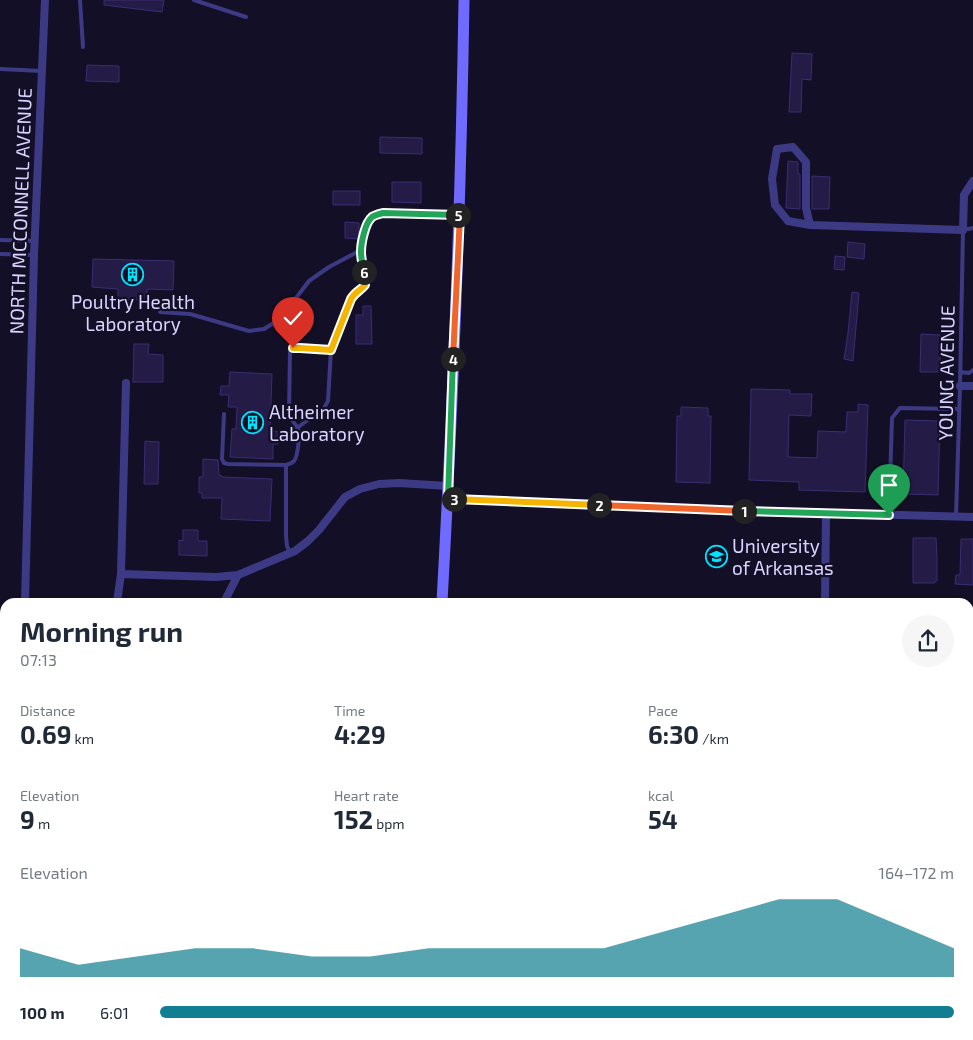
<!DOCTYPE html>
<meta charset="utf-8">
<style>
:root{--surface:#fff;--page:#f6f6f7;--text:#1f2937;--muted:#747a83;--accent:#117e91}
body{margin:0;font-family:"Exo 2",sans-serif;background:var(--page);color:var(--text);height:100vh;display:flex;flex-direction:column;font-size:19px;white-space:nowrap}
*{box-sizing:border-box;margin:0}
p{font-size:16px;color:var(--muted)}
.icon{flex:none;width:28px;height:28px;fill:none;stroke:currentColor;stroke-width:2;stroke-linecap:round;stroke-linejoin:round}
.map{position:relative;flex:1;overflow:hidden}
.details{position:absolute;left:0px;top:598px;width:974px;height:442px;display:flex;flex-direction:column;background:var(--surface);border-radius:15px 15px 0 0;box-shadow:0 1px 4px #0004}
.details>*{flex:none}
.pin{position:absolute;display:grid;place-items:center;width:42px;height:42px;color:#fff;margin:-51px -21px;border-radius:50% 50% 50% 0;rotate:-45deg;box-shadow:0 0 5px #0007}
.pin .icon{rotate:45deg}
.km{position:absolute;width:25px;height:25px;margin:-12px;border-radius:50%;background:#222;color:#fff;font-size:14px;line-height:25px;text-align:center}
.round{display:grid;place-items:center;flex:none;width:52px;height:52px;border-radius:26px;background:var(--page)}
.head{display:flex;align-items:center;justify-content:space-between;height:85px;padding:0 20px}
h1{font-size:28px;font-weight:700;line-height:38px}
.stats{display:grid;grid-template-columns:repeat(3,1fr);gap:8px;height:85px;padding:5px 20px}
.stats div{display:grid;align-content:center}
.stats b{font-size:25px;font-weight:700}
.stats small{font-size:14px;font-weight:400}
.stats p{font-size:14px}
.chart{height:140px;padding:10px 20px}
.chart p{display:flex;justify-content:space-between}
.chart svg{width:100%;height:90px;margin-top:5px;fill:var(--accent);opacity:.7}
ul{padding:0 20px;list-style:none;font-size:16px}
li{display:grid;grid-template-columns:80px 60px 1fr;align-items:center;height:38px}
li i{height:12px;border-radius:6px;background:var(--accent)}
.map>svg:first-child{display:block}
</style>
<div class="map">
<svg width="973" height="1040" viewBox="0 0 973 1040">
<rect width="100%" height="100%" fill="#130f26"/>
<path fill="#12302f" d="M471,1035H787L790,1040H473Z"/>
<path fill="#241b47" stroke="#3b2d73" d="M104,0H164L162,12L104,5Z
M792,53L812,54L811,80L802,79L801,112H789Z
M87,65L119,66V82L86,81Z
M380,137L422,138V154L380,153Z
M788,161L798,162V174H800V209L786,208Z
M812,176L830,177L829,209H812Z
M392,182H421V203L392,202Z
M333,191H360V205H333Z
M345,222L359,223V239L345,238Z
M848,242L865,244L864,259L847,257Z
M835,256L845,257L844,270L834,269Z
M93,259L174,261L173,290L147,289V300L118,299V289L92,287Z
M852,292L859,293L853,361L844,359L848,333Z
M363,306H371L372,344H356V315H363Z
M921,334L940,335V372H920Z
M134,344H149L148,354L163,355V382H133Z
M230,372L272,374L270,431L279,432L278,444H273V459L230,457L232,429H236L237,407H228L229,395H220L221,386H229Z
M751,389L790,390V394H812L811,416L789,415L788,457L817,458L818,431L846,432L847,412H858V404L868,405L865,492L799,490V482L749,480Z
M681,407L708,408V416H711L710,483L676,482L677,416H681Z
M905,420L940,421L938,495L903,494Z
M145,441L159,442L158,484H144Z
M203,459L218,460L219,475L222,476V477L272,479L270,521L221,519L222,498H202V493H199V477H203Z
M183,530H198V541H207V556L179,555V540L183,541Z
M913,538H936L937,558V581H935V583H913Z
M961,539H973V585L955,584L956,575H960Z"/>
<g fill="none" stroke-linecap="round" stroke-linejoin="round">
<path stroke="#2fb8b0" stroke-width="2" stroke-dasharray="2.5 4" stroke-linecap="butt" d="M494,1035L508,1040
M541,1035V1040"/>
<path stroke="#3d3a85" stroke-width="4" d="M80,0L83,47
M194,0L246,17
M0,69L42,71
M0,240L35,241
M0,254L34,255
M160,312L190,314L249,331L264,329L280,319L309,281L329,267L361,250C364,233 363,217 383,213L457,215
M960,372L969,373L973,370
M224,414L222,459L224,463L228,464L286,465C289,464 291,464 294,461C298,456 300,435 298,429C296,424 291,420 289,415L290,351C298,345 320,349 331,349
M297,428L324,408L328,401L331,349L351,299L354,293L365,285L361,250
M286,465V536L287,546L290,553
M889,514L892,418L900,408L959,409
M956,517L960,386L963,230L973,228
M37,1040L58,1038
M388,1040L390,1035"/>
<path stroke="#3d3a85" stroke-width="8" d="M810,225L806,208V162L793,147L777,149L772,179L775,205L788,221L810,225L963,230L964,195L973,181
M960,386H973
M448,498L716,510L973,517
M121,574L216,577L238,575L295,551L308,541L319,530L345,497L360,489L379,484L399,483L448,486
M25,602L34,255L45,0
M117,602L121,574L126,383
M224,602L238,575
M825,602L826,513
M969,650H973
M0,1005H5
M969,1014H973
M792,1040V1035"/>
<path stroke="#6f6bff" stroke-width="11" d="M442,602C453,402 461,201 464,0
M465,1035L467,1040"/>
</g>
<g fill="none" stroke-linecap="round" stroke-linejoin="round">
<defs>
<path id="split-1" d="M744,511L889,515"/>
<path id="split-2" d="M599,505L744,511"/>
<path id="split-3" d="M454,499L599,505"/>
<path id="split-4" d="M453,359L448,498L454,499"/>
<path id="split-5" d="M453,359L460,215H458"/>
<path id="split-6" d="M364,272C363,266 361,259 361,252C361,243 365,223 372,217C375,215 379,214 383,213L458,215"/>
<path id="split-7" d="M293,348H300L331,350L351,299C355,292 361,290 365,285L364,272"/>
</defs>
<use href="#split-1" stroke="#fff" stroke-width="10"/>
<use href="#split-2" stroke="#fff" stroke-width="10"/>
<use href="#split-3" stroke="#fff" stroke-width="10"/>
<use href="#split-4" stroke="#fff" stroke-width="10"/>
<use href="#split-5" stroke="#fff" stroke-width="10"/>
<use href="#split-6" stroke="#fff" stroke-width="10"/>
<use href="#split-7" stroke="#fff" stroke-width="10"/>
<use href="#split-1" stroke="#22a559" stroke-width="6"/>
<use href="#split-2" stroke="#f0652b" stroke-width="6"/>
<use href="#split-3" stroke="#f5b400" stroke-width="6"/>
<use href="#split-4" stroke="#22a559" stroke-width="6"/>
<use href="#split-5" stroke="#f0652b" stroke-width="6"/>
<use href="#split-6" stroke="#22a559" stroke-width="6"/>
<use href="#split-7" stroke="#f5b400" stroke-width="6"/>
</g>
<defs>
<symbol id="building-ring" viewBox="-11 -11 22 22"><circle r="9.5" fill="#130f26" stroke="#00e5ff" stroke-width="1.5"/><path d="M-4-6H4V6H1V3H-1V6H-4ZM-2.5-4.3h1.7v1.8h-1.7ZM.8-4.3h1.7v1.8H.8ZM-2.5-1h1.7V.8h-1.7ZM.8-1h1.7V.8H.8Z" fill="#00e5ff"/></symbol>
<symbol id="university-ring" viewBox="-11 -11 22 22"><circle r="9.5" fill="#130f26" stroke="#00e5ff" stroke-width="1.5"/><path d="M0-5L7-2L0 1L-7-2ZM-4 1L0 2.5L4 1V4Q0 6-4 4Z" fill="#00e5ff"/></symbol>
</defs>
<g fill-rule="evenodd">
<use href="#building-ring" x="120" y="262" width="25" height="25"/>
<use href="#building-ring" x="240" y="410" width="25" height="25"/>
<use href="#university-ring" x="704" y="544" width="25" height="25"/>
</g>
<g text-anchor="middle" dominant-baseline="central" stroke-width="4.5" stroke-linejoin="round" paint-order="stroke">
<g font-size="19" fill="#d9d4ff" stroke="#130f26">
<text transform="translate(20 211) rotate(-88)">NORTH MCCONNELL AVENUE</text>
<text transform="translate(946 373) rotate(-89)">YOUNG AVENUE</text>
</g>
<g font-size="19" fill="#d9d4ff" stroke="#130f26" text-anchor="start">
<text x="133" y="301" text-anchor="middle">Poultry Health<tspan x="133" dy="22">Laboratory</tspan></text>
<text x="269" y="411">Altheimer<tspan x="269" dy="22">Laboratory</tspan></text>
<text x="732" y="545">University<tspan x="732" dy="22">of Arkansas</tspan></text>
</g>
</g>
</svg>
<div class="pin" style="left:889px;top:515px;background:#1e9e55"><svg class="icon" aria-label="arrive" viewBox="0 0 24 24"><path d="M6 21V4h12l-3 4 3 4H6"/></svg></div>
<div class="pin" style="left:293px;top:348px;background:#d93025"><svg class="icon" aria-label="check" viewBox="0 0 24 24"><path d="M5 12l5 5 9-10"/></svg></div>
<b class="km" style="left:744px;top:511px">1</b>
<b class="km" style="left:599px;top:505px">2</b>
<b class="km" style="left:454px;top:499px">3</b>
<b class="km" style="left:453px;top:359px">4</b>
<b class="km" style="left:458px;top:215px">5</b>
<b class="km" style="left:364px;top:272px">6</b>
<section class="details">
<div class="head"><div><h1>Morning run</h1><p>07:13</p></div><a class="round"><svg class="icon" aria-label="share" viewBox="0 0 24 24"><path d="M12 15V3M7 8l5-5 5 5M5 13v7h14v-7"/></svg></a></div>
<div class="stats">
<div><p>Distance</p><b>0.69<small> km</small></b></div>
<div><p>Time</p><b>4:29</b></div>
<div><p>Pace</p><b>6:30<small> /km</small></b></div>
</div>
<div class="stats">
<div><p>Elevation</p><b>9<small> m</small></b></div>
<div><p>Heart rate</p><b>152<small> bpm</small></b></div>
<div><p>kcal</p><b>54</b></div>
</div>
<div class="chart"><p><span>Elevation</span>164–172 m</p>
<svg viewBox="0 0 160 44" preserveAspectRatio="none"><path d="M0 44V30L10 38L20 34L30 30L40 30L50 34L60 34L70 30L80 30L90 30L100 30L110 22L120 14L130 6L140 6L150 18L160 30V44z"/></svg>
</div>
<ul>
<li><b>100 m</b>6:01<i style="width:100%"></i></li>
</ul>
</section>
</div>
